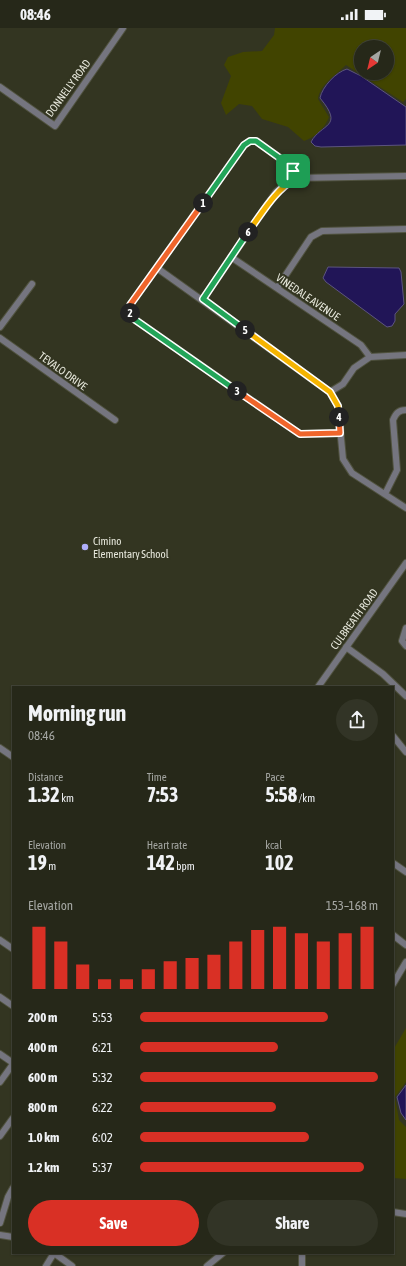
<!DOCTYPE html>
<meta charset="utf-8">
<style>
:root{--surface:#262819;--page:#323426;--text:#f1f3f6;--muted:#a4a6a2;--line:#424438;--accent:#d93025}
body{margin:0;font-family:"Asap Condensed",sans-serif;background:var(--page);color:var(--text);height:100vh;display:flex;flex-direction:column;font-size:15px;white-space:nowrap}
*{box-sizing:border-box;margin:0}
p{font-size:13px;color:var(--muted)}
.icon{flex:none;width:22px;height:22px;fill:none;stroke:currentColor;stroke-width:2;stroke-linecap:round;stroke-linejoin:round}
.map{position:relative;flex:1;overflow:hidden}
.details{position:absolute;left:12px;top:658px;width:382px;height:568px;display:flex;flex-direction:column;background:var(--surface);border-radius:0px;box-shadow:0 1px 3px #0004,0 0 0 1px var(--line)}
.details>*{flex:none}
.needle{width:26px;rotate:215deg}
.fabs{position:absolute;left:354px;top:12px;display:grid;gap:8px}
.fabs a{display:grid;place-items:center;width:40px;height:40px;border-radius:50%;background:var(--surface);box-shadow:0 1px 3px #0004,0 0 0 1px var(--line);font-size:20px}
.pin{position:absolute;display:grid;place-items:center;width:34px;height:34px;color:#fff;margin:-17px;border-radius:8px;box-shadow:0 2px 6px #0006}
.km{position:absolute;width:20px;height:20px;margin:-10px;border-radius:50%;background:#222;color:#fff;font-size:11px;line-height:20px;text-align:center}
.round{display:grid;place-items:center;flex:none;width:42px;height:42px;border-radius:21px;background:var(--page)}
.overview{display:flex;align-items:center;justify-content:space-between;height:68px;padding:0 16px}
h1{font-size:22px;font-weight:700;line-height:30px}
.stats{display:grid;grid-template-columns:repeat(3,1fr);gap:6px;height:68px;padding:4px 16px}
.stats div{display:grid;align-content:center}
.stats b{font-size:20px;font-weight:700}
.stats small{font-size:11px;font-weight:400}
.stats p{font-size:11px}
.chart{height:112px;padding:8px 16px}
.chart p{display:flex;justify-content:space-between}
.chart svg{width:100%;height:72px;margin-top:4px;stroke:var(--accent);stroke-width:6}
.primary-button{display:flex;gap:8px;margin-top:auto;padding:8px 16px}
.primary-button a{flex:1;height:46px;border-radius:24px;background:var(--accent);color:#fff;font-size:16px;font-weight:700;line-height:46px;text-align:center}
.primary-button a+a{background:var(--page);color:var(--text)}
ul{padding:0 16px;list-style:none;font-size:13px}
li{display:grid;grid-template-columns:64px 48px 1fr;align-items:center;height:30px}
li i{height:10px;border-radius:5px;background:var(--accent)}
.status{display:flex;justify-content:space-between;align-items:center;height:28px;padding:0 20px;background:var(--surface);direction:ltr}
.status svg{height:11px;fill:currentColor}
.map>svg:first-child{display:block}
</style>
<div class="status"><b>08:46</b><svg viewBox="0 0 49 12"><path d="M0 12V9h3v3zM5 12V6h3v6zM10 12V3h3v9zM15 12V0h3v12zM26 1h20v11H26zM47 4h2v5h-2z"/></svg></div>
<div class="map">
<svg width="406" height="1238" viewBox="0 0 406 1238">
<rect width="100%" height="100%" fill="#333521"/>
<path fill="#414400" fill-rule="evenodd" d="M275,0H406V71L403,74L346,37C336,47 320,56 318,71L329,89C326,99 314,110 304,113L288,99L262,91L252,78L239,76L226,87L221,75L231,48L224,37L228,29L243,24L262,23L274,7ZM361,19H387V45H361Z
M406,1000V1054L395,1069L399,1092L406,1099V1151L393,1150V1022Z"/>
<path fill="#211557" stroke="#5c547f" d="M347,41L361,48L406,79V117L321,119L315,118L311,114C321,95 345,100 320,70C322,59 336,44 347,41Z
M328,239L399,240L401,244L404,276L395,286V293L392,298L387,299L326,254L323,250Z
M406,1057V1092L401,1085L397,1069Z"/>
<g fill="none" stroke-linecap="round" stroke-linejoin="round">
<defs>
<path id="minor" d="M0,59L55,98L123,0
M296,150L288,136L256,113H250L244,117L130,277L129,284L134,291L300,406L340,405
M231,229L361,317L370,329
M157,240L330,364L338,378L343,431L352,445L406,480
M277,260L311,209L322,203L406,201
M203,271L276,164L284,157L296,150L406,148
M0,299L32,256
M0,310L115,392
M330,364L343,356L354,340L370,329L406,327
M385,466L397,442L393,392C396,385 399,382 406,382
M406,600L402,613L406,618
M346,619L383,646L406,668
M318,659L406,535
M393,708L406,724
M0,720L13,729
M393,835L406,844
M393,907L406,917
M0,912L13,921
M393,956L406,934
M0,969L13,978
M0,1026L13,1035
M0,1054L13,1036
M0,1108L13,1090
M393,1184L406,1186
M0,1195L8,1169L13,1160
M0,1207L13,1209
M54,1225L72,1238
M46,1238L54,1225
M207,1238L223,1225
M302,1238V1225"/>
</defs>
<use href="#minor" stroke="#50523f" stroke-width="8"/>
<use href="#minor" stroke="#75757f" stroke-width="6"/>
</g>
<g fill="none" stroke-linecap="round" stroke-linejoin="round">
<defs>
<path id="split-1" d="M203,175L244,117L250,113H256L288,136L293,143"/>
<path id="split-2" d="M130,285V277L203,175"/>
<path id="split-3" d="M130,285L134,291L237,363"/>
<path id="split-4" d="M237,363L300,406L340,405L339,389"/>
<path id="split-5" d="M245,302L330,364L338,378L339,389"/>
<path id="split-6" d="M245,302L203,271L248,204"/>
<path id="split-7" d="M248,204C263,184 274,163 296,150L293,143"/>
</defs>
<use href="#split-1" stroke="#fff" stroke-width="8"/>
<use href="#split-2" stroke="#fff" stroke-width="8"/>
<use href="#split-3" stroke="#fff" stroke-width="8"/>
<use href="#split-4" stroke="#fff" stroke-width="8"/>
<use href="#split-5" stroke="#fff" stroke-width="8"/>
<use href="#split-6" stroke="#fff" stroke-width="8"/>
<use href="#split-7" stroke="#fff" stroke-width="8"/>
<use href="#split-1" stroke="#22a559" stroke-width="5"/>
<use href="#split-2" stroke="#f0652b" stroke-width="5"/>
<use href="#split-3" stroke="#22a559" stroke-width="5"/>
<use href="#split-4" stroke="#f0652b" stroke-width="5"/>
<use href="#split-5" stroke="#f5b400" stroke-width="5"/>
<use href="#split-6" stroke="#22a559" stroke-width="5"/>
<use href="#split-7" stroke="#f5b400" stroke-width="5"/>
</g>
<circle fill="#afaefa" stroke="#333521" stroke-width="1.5" cx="85" cy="519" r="4"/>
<g text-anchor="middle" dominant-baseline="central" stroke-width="4" stroke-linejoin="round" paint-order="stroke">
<g font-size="11" fill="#e7e8dc" stroke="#333521">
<text transform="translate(68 60) rotate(-54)">DONNELLY ROAD</text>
<text transform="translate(308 269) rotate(34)">VINEDALE AVENUE</text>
<text transform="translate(63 343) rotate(36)">TEVALO DRIVE</text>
<text transform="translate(354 591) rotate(-54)">CULBREATH ROAD</text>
</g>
<g font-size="11" fill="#e7e8dc" stroke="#333521" text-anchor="start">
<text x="93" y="513">Cimino<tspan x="93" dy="13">Elementary School</tspan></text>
</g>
</g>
</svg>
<div class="fabs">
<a><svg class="needle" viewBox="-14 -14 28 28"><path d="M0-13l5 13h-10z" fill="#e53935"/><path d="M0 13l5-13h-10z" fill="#a4a6a2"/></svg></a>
</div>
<div class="pin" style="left:293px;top:143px;background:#1e9e55"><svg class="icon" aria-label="arrive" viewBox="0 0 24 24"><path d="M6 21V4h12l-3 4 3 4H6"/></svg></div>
<b class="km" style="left:203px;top:175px">1</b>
<b class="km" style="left:130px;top:285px">2</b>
<b class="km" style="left:237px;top:363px">3</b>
<b class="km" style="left:339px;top:389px">4</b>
<b class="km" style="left:245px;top:302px">5</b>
<b class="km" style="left:248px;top:204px">6</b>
<section class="details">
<div class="overview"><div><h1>Morning run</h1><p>08:46</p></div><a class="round"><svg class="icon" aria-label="share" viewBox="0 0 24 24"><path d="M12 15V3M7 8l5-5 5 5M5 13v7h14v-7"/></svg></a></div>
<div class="stats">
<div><p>Distance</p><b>1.32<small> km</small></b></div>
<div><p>Time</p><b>7:53</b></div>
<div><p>Pace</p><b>5:58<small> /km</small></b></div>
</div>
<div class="stats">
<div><p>Elevation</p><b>19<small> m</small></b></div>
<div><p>Heart rate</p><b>142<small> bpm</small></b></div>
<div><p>kcal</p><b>102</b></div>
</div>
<div class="chart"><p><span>Elevation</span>153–168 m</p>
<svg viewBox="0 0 160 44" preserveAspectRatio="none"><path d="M5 44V6M15 44V15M25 44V29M35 44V38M45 44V38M55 44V32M65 44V27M75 44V25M85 44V23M95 44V15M105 44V8M115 44V6M125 44V10M135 44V15M145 44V10M155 44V6"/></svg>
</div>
<ul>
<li><b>200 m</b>5:53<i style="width:79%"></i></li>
<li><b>400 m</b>6:21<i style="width:58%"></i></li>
<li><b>600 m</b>5:32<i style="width:100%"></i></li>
<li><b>800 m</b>6:22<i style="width:57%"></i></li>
<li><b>1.0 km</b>6:02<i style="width:71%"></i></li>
<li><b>1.2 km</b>5:37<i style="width:94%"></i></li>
</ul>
<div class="primary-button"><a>Save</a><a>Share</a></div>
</section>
</div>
